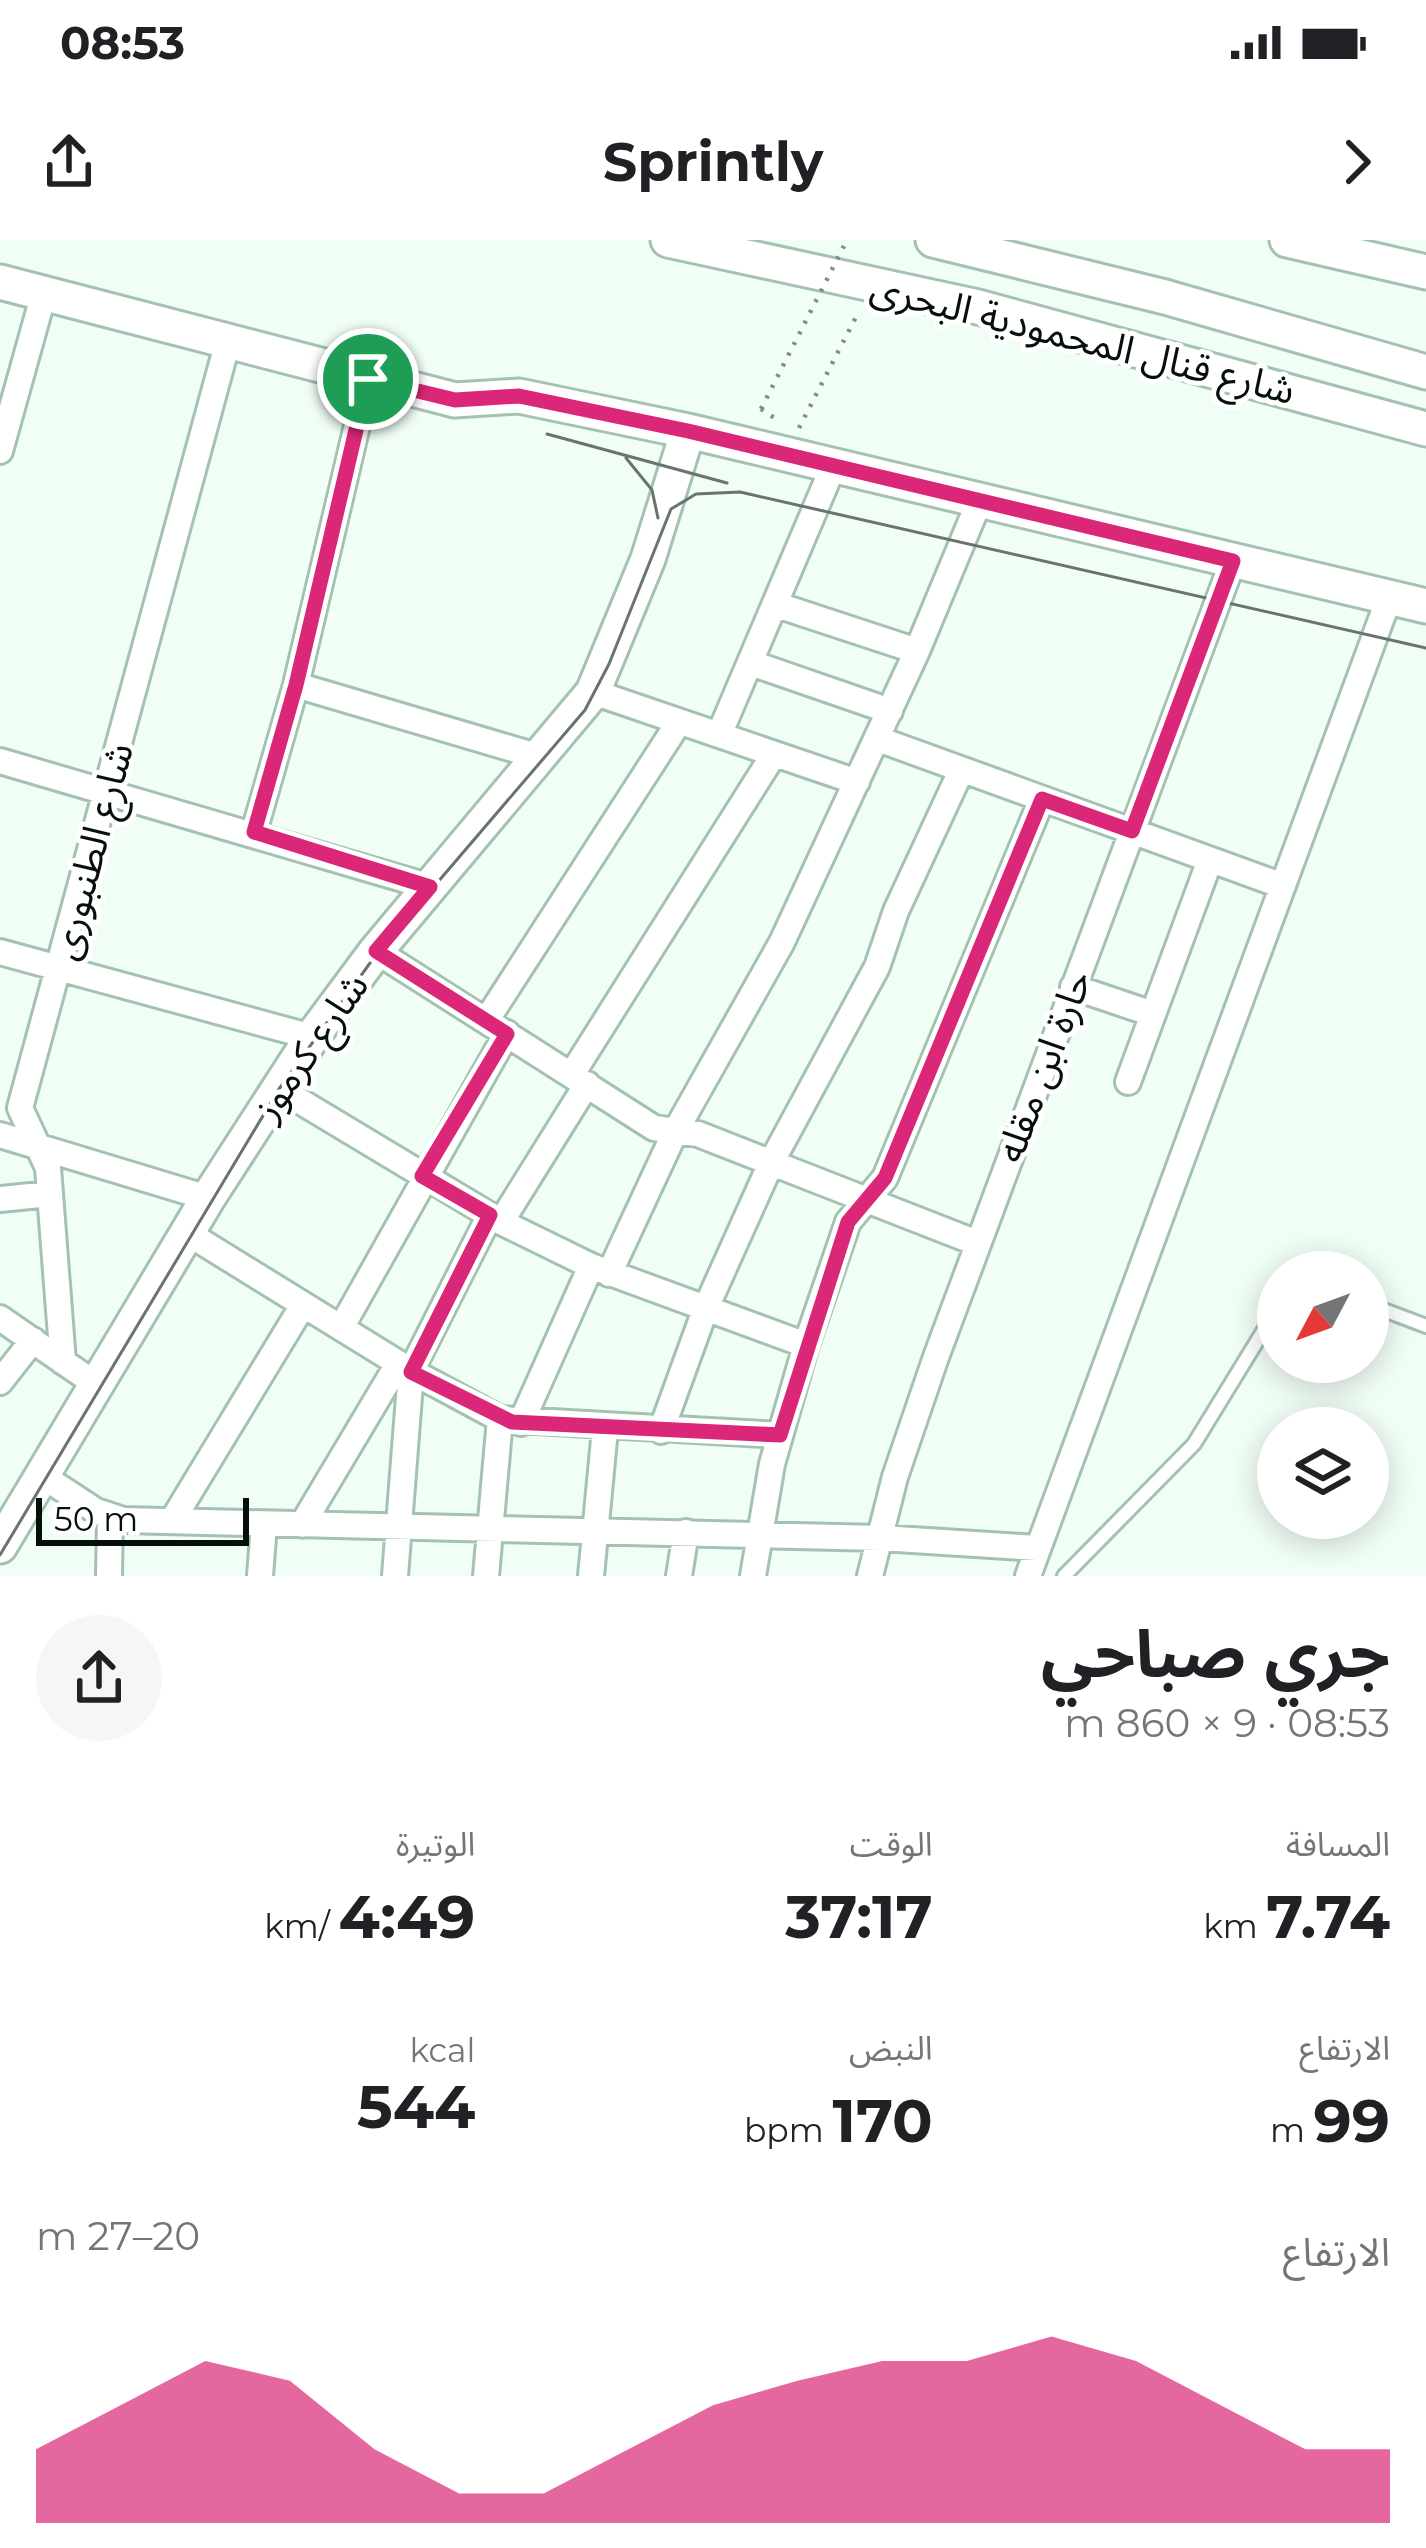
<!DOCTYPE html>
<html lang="ar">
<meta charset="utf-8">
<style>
:root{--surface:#fff;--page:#f6f6f6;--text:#202124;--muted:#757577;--accent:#db2777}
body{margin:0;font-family:Montserrat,"Noto Sans Arabic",sans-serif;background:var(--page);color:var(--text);direction:rtl;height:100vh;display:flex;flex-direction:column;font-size:45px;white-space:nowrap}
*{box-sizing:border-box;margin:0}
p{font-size:39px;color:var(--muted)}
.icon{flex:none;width:66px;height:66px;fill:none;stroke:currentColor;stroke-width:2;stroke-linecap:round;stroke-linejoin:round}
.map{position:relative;height:1336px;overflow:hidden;direction:ltr}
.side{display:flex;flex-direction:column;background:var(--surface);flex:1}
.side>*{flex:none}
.needle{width:78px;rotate:229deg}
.fabs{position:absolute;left:1257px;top:1011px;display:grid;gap:24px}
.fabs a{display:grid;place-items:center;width:132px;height:132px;border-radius:50%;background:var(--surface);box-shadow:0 6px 30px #0003;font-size:60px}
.scale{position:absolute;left:36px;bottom:30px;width:213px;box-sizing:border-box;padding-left:12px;border:6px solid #06100b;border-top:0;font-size:33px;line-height:42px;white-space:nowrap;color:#06100b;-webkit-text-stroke:9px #fff;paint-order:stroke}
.pin{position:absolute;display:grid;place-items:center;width:102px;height:102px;color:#fff;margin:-51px;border:6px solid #fff;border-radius:50%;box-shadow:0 3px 12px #0007}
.round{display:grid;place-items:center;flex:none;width:126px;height:126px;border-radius:63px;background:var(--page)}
.overview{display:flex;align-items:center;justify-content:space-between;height:204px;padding:0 36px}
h1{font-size:66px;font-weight:700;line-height:90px}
.figures{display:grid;grid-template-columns:repeat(3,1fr);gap:18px;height:204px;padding:12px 36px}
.figures div{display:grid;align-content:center}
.figures b{font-size:60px;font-weight:700}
.figures small{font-size:33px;font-weight:400}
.figures p{font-size:33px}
.chart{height:336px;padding:24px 36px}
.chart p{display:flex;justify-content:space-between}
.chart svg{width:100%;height:216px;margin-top:12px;fill:var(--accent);opacity:.7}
.status{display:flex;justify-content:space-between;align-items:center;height:84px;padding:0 60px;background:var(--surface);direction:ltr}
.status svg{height:33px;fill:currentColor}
header{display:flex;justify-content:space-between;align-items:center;height:156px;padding:0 36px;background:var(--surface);font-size:54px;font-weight:700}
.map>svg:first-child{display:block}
</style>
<div class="status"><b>08:53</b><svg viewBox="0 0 49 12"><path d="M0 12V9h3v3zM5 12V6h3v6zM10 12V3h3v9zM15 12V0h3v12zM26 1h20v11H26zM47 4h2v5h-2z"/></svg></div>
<header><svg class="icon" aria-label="forward" viewBox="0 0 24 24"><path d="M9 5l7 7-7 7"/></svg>Sprintly<svg class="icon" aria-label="share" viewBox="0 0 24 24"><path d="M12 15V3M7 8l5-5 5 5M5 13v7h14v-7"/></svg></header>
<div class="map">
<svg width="1426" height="1336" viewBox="0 0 1426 1336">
<rect width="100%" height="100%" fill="#f1fef6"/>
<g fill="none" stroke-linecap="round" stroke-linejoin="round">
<defs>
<path id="lane" d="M1368,1064L1426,1086
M1064,1336L1194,1204L1278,1067"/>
<path id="street" d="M0,211L44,53
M777,365L917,411
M751,423L890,471
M296,445L540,517
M593,452L857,542
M719,495L833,227
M878,499L1283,646
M0,521L430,647
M254,592L296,445L368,139
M376,711L654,888L698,894L977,1003
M0,712L312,797
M1073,747L1153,774
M486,781L679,482
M572,834L774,514
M1128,842L1210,620
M278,848L501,982L591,1026L806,1105
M0,895L208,958
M0,959L50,954
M501,982L587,844
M189,994L411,1131L500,1179L780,1195
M609,1034L675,892L782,702L917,411L979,262
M0,1078L94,1143
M341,1088L507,793
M63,1122L48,928L20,868L228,101
M0,1142L33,1100
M521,1183L591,1026
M661,1191L705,1070L772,921L877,727L896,671L961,531
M41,1235L96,1271L123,1280L881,1298L1037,1308
M172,1281L303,1065
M302,1285L398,1124
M109,1336L110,1278
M260,1336L264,1284
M395,1336L411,1131L490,975
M486,1336L500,1179
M591,1336L605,1189
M679,1336L686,1292
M753,1336L772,1224L806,1105L848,982L885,938L1042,559
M870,1336L895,1237L936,1117L1233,321
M1028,1336L1389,358"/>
<path id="secondary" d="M668,0L978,67L1426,189
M933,0L1165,57L1426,132
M1287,0L1426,32
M0,42L455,160L519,156L688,191L1426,366
M0,1306L208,958L312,797L376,711L593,452L648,319L688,191"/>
</defs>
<use href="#lane" stroke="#a4c2b0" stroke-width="18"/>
<use href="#street" stroke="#a4c2b0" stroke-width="30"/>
<use href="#secondary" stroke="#a4c2b0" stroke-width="39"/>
<path stroke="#818d86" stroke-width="4.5" stroke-dasharray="3 9" stroke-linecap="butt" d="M761,169L776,179
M799,188L857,75"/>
<use href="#lane" stroke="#fff" stroke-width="12"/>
<use href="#street" stroke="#fff" stroke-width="24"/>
<use href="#secondary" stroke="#fff" stroke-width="33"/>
<path stroke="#69746e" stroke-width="3" d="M547,194L727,243
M626,218L652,250L658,278
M0,1315L279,849L378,712L585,470L609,424L671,269L696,254L740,252L1426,408"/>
<path stroke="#818d86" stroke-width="4.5" stroke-dasharray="3 9" stroke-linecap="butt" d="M761,169L847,0"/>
</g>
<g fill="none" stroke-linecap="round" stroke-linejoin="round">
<defs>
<path id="route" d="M368,139L455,160L519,156L688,191L1233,321L1132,591L1042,559L885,938L848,982L780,1195L512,1182L411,1132L490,975L422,936L507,794L376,711L430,647L254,592L296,445Z"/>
</defs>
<use href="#route" stroke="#fff" stroke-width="24"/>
<use href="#route" stroke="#db2777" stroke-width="15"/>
</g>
<g text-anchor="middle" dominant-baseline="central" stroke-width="10" stroke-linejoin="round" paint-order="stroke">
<g font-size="39" fill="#06100b" stroke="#fff">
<text transform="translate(1083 98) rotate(14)">شارع قنال المحمودية البحرى</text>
<text transform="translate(91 611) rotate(-75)">شارع الطنبورى</text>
<text transform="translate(310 806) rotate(-55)">شارع كرموز</text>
<text transform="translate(1043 826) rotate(-69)">حارة ابن مقله</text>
</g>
</g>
</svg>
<div class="fabs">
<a><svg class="needle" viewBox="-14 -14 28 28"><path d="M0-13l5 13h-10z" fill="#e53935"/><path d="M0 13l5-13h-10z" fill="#757577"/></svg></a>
<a><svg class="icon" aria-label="layers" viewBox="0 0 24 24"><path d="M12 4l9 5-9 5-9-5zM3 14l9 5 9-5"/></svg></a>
</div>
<div class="scale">50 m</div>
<div class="pin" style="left:368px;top:139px;background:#1e9e55"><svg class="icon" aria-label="arrive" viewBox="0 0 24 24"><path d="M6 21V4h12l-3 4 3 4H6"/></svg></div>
</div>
<section class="side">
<div class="overview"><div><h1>جري صباحي</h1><p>08:53 · 9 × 860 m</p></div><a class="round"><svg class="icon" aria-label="share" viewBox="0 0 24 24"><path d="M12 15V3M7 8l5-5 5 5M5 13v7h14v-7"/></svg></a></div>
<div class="figures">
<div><p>المسافة</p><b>7.74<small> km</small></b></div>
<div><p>الوقت</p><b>37:17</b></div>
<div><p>الوتيرة</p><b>4:49<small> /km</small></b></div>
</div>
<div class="figures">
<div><p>الارتفاع</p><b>99<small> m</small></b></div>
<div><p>النبض</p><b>170<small> bpm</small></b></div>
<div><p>kcal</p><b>544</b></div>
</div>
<div class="chart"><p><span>الارتفاع</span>20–27 m</p>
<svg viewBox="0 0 160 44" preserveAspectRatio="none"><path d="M0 44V29L10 20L20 11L30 15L40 29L50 38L60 38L70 29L80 20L90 15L100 11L110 11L120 6L130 11L140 20L150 29L160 29V44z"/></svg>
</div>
</section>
